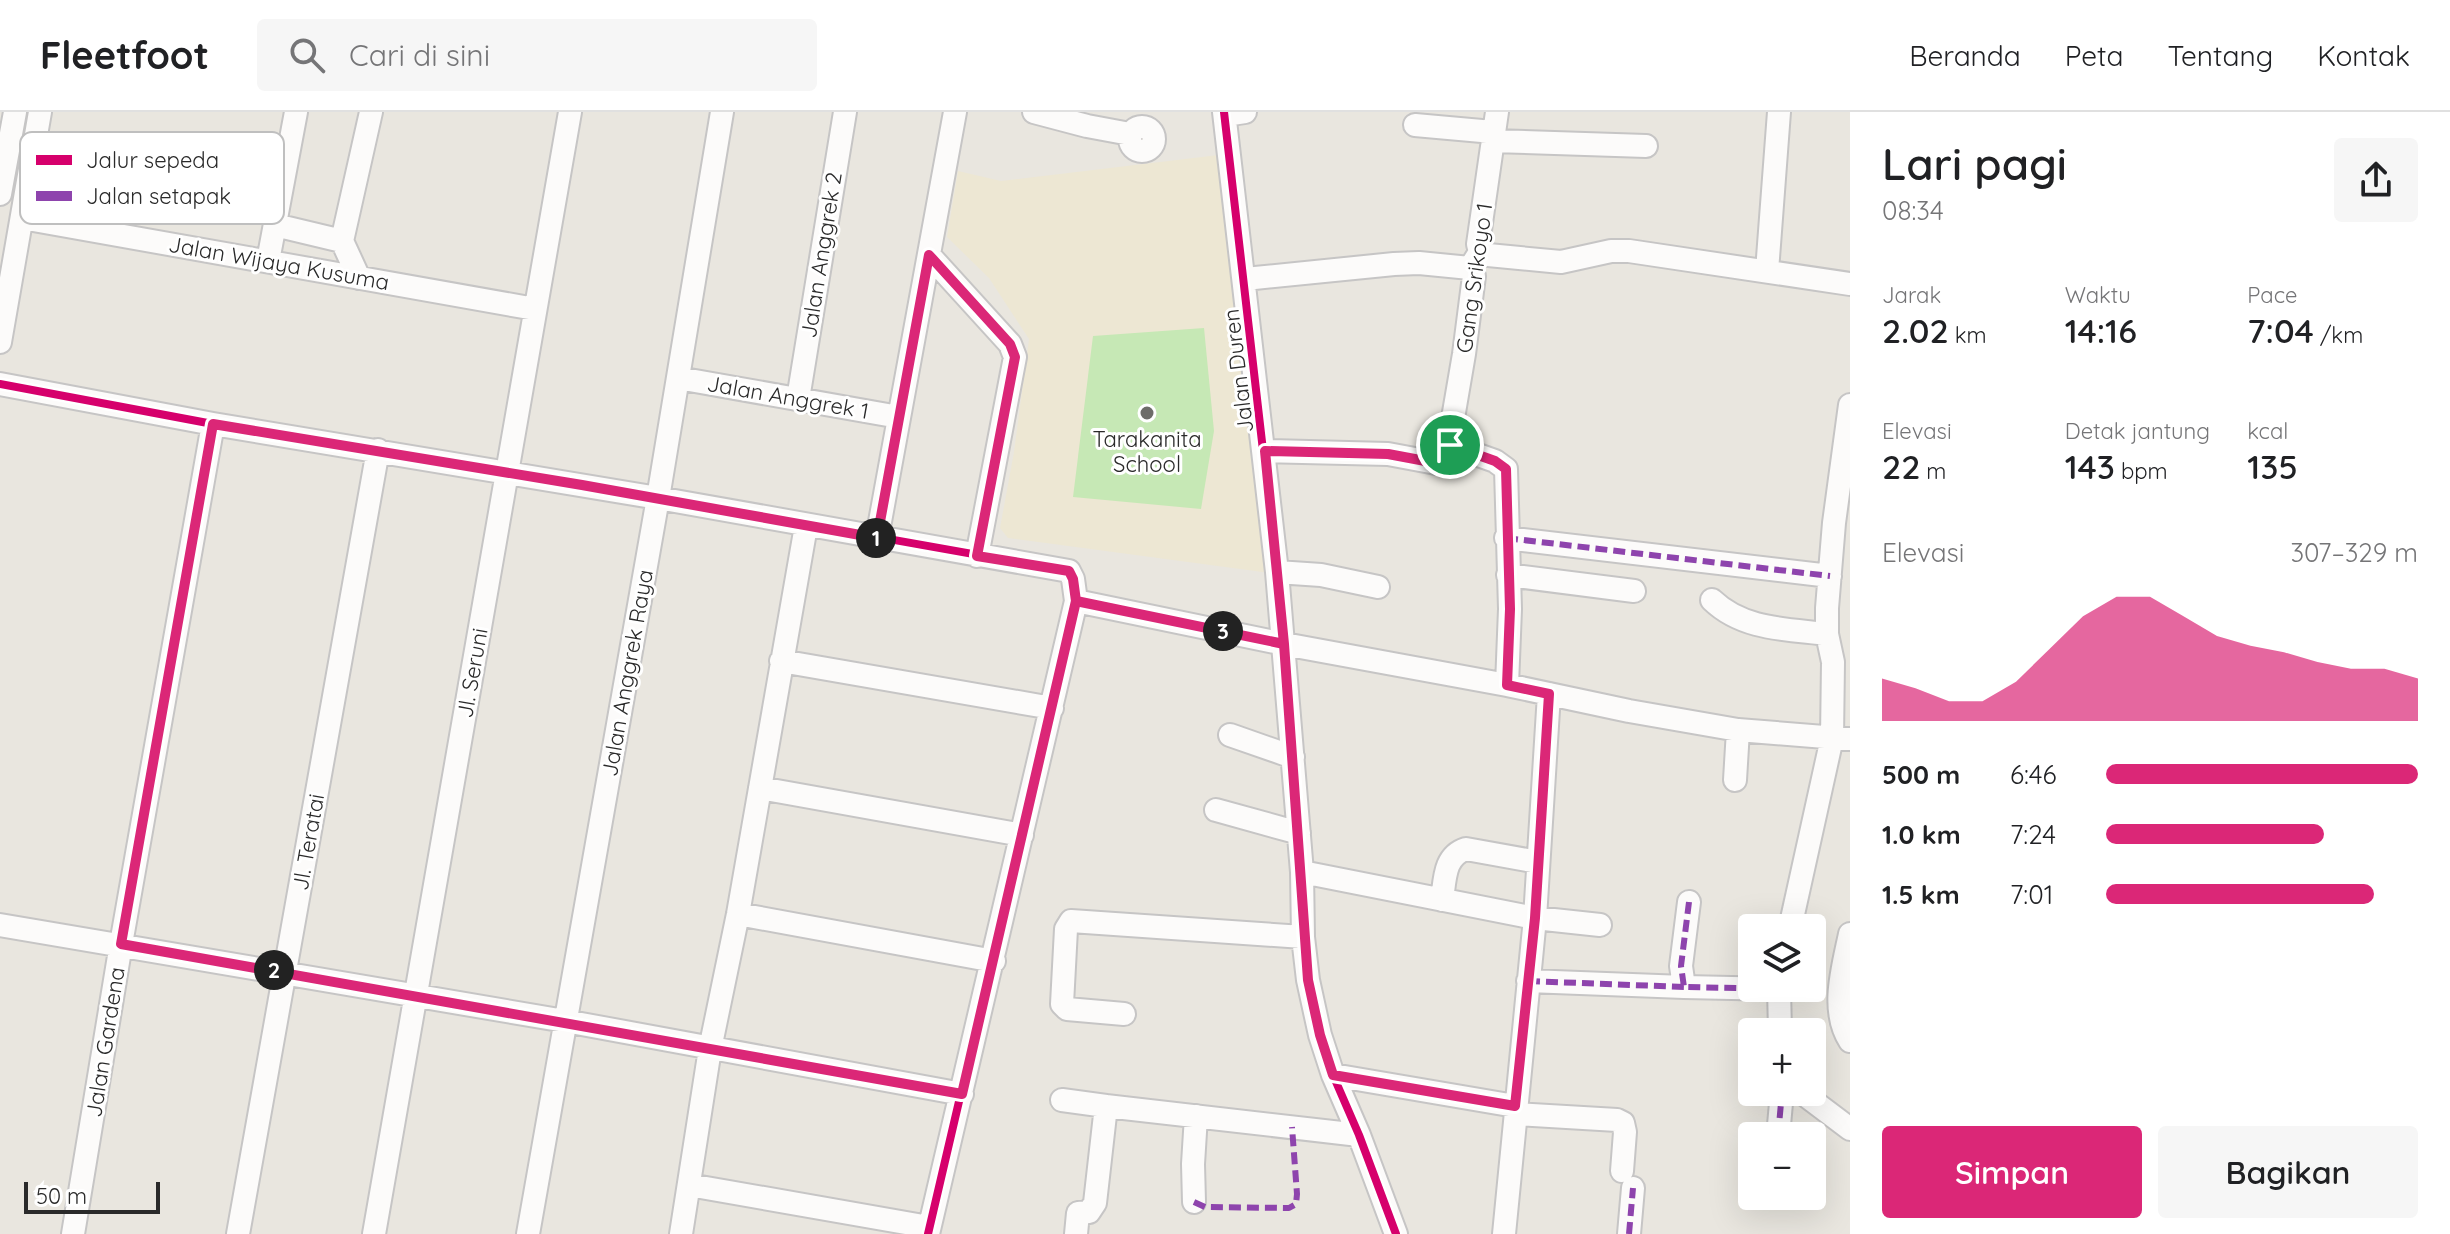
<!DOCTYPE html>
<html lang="id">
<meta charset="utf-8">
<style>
:root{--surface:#fff;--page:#f6f6f6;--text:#202124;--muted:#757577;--line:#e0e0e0;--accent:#db2777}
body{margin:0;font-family:Quicksand,sans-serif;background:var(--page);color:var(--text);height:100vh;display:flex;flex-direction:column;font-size:30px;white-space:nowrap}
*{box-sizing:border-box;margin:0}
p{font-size:26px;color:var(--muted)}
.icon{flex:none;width:44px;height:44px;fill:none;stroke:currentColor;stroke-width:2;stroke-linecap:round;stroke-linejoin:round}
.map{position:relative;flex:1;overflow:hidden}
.details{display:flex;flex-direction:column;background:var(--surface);width:600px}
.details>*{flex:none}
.controls{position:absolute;left:1738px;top:802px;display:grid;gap:16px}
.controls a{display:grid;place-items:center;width:88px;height:88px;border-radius:8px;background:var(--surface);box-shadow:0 8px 32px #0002;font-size:40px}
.scale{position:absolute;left:24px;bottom:20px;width:136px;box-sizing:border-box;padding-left:8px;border:4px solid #2a2a2a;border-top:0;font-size:22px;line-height:28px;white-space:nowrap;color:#2a2a2a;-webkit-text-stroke:6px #fff;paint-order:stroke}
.pin{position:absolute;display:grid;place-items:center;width:68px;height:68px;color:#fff;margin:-34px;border:4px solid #fff;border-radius:50%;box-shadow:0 2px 8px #0007}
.km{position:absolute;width:40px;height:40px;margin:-20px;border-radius:50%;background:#222;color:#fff;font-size:22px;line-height:40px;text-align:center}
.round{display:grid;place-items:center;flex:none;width:84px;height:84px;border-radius:8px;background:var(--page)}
.head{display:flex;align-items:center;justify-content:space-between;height:136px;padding:0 32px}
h1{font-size:44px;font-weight:600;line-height:60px}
.metrics{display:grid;grid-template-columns:repeat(3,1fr);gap:12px;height:136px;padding:8px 32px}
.metrics div{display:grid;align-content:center}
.metrics b{font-size:34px;font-weight:600}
.metrics small{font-size:22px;font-weight:400}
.metrics p{font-size:22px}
.chart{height:224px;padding:16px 32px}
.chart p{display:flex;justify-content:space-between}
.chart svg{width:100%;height:144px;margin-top:8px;fill:var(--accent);opacity:.7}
.cta{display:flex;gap:16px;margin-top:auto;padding:16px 32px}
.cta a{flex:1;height:92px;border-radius:8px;background:var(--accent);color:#fff;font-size:32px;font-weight:600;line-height:92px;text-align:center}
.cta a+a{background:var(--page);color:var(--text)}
ul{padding:0 32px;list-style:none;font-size:26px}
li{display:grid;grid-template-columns:128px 96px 1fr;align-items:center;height:60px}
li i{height:20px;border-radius:10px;background:var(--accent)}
header{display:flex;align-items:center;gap:48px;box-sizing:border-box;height:112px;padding:0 40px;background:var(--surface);border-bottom:2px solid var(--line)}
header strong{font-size:38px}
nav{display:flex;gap:44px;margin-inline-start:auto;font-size:28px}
.search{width:560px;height:72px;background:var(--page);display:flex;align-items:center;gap:20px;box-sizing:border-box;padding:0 28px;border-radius:8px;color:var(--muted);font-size:30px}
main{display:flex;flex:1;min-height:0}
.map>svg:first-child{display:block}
</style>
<header>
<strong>Fleetfoot</strong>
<div class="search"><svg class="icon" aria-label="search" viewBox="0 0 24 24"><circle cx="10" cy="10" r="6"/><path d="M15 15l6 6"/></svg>Cari di sini</div>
<nav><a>Beranda</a><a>Peta</a><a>Tentang</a><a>Kontak</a></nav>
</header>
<main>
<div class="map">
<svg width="1850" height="1122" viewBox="0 0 1850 1122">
<rect width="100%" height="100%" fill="#e9e6df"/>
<path fill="#ede7d3" d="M1227,42L1278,462L1008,426L1000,416L1014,340L1029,227L989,166L947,125L958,59L1001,69Z"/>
<path fill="#c6e8b5" d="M1204,216L1214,319L1201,397L1073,385L1093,224Z"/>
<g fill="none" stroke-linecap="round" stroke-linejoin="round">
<defs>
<path id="minor" d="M1034,0L1087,14L1130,22
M1224,0L1277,460L1302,760L1303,825L1308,868L1320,923L1333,963L1359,1023L1396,1122
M1225,3L1245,0
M1415,13L1493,20
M1130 27a12 12 0 1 1 24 0a12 12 0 1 1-24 0Z
M1492,29L1646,34
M0,82L15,0
M22,106L535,197
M275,113L342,129L359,166
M342,129L371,0
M1480,140L1488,143L1561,150L1611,139H1629L1850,172
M929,143L1010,232L1015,245L977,444
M268,149L296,0
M1767,159L1779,0
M1245,167L1394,152L1419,151L1470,156
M0,230L40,0
M678,266L899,305
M0,272L213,312L658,386L1069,459L1073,467L1076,489L928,1122
M798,287L845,0
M1450,333L1495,349L1506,357L1510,497L1507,573
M1265,339L1388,342L1436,351L1446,347L1464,242L1474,164L1470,156L1480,140L1478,132L1497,0
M877,426L955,0
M1506,426L1830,464
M1277,460L1321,463L1378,475
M1508,463L1634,479
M1712,488C1743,518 1787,517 1827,522
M1076,489L1284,532L1507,573L1629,599L1738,618L1850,627
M781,549L1052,596
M1230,623L1293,645
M1735,668L1738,618
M760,676L1022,723
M1216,698L1299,721
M1302,760L1535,806L1600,813
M1442,788C1445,767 1444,744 1466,737L1538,750
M1689,790L1681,854L1684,875L1779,877
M738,802L994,849
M0,813L565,909L962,982
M1790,816L1832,626L1833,550L1827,522V496L1834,411L1850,293
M1850,822C1843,856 1830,898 1850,929
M1528,869L1684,875
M1779,876L1780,920
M1124,902L1067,897L1062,892L1066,817L1071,809L1303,825
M1333,963L1515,994
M1801,980L1850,1017
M1062,988L1106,994
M1515,1002L1617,1008L1623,1011L1625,1020L1622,1059
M1778,1024L1782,980
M689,1073L929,1115
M1194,1090L1193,1052L1196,1004
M73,1122L121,832L213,312
M238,1122L378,338
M374,1122L570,0
M528,1122L658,386L722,0
M681,1122L710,937L738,802L806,414
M1076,1122L1078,1101L1089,1100L1095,1091L1106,994L1359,1023
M1504,1122L1535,806L1549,582
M1629,1122L1633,1076"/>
</defs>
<use href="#minor" stroke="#c6c5c5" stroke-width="26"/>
<use href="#minor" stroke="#fcfbfa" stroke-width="22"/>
<path stroke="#8e44ad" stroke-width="6" stroke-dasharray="12 6" stroke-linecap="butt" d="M1506,426L1830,464
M1076,489L1284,532
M1689,790L1681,854L1684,875L1779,877
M1528,869L1684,875
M1333,963L1515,994
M1778,1024L1782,980
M1194,1090L1205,1095L1289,1096L1296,1092L1297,1082L1292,1015
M1629,1122L1633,1076"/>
<defs>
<path id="cycleway" d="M1224,0L1277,460L1302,760L1303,825L1308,868L1320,923L1333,963L1359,1023L1396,1122
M0,272L213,312L658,386L1069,459L1073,467L1076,489L928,1122"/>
</defs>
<use href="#cycleway" stroke="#fff" stroke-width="13"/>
<use href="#cycleway" stroke="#d6006c" stroke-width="8"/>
</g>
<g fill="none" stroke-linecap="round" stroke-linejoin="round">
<defs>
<path id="route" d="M1450,333L1446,347L1436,351L1388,342L1265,339L1284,532L1081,490L1076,489L1073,467L1069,459L977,444L1015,245L1010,232L929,143L877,426L582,373L213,312L121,832L962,982L1076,489L1284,532L1308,868L1320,923L1333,963L1515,994L1535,806L1549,582L1507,573L1510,497L1506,357L1495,349L1450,333"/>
</defs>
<use href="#route" stroke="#fff" stroke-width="16"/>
<use href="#route" stroke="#db2777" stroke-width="10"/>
</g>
<circle fill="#6d6c69" stroke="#fff" stroke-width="3" cx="1147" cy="301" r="8"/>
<g text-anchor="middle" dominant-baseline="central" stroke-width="6" stroke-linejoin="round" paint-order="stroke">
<g font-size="22" fill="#2a2a2a" stroke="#fff">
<text transform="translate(821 143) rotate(-81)">Jalan Anggrek 2</text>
<text transform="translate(279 151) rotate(10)">Jalan Wijaya Kusuma</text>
<text transform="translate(1474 166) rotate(-82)">Gang Srikoyo 1</text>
<text transform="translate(1238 259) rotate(-97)">Jalan Duren</text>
<text transform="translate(788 285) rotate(10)">Jalan Anggrek 1</text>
<text transform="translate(472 561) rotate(-80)">Jl. Seruni</text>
<text transform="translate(627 561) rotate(-80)">Jalan Anggrek Raya</text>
<text transform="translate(308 730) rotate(-80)">Jl. Teratai</text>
<text transform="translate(105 930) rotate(-81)">Jalan Gardena</text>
</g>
<g font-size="22" fill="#2a2a2a" stroke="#fff">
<text x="1147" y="327">Tarakanita<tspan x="1147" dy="25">School</tspan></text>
</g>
</g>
<rect x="20" y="20" width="264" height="92" rx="12" fill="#fff" stroke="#bfbfbf" stroke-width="2"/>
<rect x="36" y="43" width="36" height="10" fill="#d6006c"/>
<rect x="36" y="79" width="36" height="10" fill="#8e44ad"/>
<g font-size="22" fill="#2a2a2a">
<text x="86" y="56">Jalur sepeda</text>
<text x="86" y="92">Jalan setapak</text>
</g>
</svg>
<div class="controls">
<a><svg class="icon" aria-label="layers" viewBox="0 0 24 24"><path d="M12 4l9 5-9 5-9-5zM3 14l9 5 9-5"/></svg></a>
<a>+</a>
<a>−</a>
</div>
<div class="scale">50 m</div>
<div class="pin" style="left:1450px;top:333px;background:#1e9e55"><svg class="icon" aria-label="arrive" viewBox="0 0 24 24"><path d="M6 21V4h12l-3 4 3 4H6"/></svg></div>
<b class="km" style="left:876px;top:426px">1</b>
<b class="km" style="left:274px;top:858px">2</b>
<b class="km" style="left:1223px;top:519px">3</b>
</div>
<section class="details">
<div class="head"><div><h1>Lari pagi</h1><p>08:34</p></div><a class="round"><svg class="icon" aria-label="share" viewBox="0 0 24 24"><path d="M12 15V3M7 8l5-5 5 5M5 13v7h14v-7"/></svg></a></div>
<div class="metrics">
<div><p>Jarak</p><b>2.02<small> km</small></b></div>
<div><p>Waktu</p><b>14:16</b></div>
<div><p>Pace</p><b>7:04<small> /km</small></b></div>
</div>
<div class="metrics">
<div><p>Elevasi</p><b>22<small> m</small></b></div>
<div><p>Detak jantung</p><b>143<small> bpm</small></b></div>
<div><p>kcal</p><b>135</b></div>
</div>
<div class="chart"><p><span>Elevasi</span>307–329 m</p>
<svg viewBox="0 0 160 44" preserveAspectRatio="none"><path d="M0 44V31L10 34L20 38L30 38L40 32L50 22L60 12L70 6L80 6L90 12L100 18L110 21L120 23L130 26L140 28L150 28L160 31V44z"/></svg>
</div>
<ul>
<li><b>500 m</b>6:46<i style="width:100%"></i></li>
<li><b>1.0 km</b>7:24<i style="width:70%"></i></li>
<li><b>1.5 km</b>7:01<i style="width:86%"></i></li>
</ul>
<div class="cta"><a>Simpan</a><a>Bagikan</a></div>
</section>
</main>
